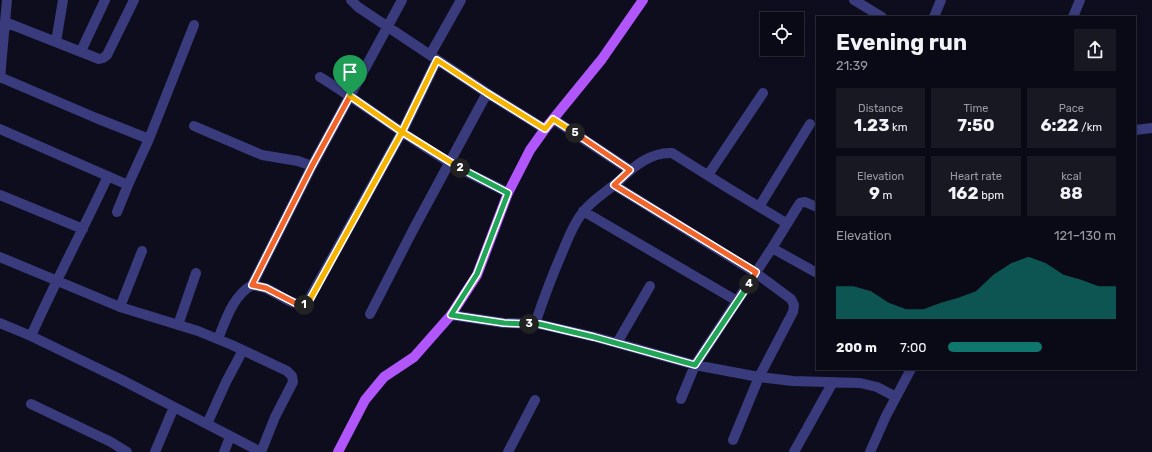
<!DOCTYPE html>
<meta charset="utf-8">
<style>
:root{--surface:#0a0a16;--page:#181823;--text:#f1f3f6;--muted:#999aa1;--line:#2a2b35;--accent:#0f766e}
body{margin:0;font-family:Rubik,sans-serif;background:var(--page);color:var(--text);height:100vh;display:flex;flex-direction:column;font-size:15px;white-space:nowrap}
*{box-sizing:border-box;margin:0}
p{font-size:13px;color:var(--muted)}
.icon{flex:none;width:22px;height:22px;fill:none;stroke:currentColor;stroke-width:2;stroke-linecap:round;stroke-linejoin:round}
.map{position:relative;flex:1;overflow:hidden}
.side{position:absolute;left:816px;top:16px;width:320px;height:354px;display:flex;flex-direction:column;background:var(--surface);border-radius:0px;box-shadow:0 2px 6px #0003,0 0 0 1px var(--line)}
.side>*{flex:none}
.controls{position:absolute;left:760px;top:12px;display:grid;gap:8px}
.controls a{display:grid;place-items:center;width:44px;height:44px;border-radius:0px;background:var(--surface);box-shadow:0 2px 6px #0003,0 0 0 1px var(--line);font-size:20px}
.pin{position:absolute;display:grid;place-items:center;width:34px;height:34px;color:#fff;margin:-41px -17px;border-radius:50% 50% 50% 0;rotate:-45deg;box-shadow:0 0 4px #0007}
.pin .icon{rotate:45deg}
.km{position:absolute;width:20px;height:20px;margin:-10px;border-radius:50%;background:#222;color:#fff;font-size:11px;line-height:20px;text-align:center}
.round{display:grid;place-items:center;flex:none;width:42px;height:42px;border-radius:0px;background:var(--page)}
.head{display:flex;align-items:center;justify-content:space-between;height:68px;padding:0 20px}
h1{font-size:22px;font-weight:700;line-height:30px}
.figures{display:grid;grid-template-columns:repeat(3,1fr);gap:6px;height:68px;padding:4px 20px}
.figures div{display:grid;align-content:center;border-radius:0px;background:var(--page);text-align:center}
.figures b{font-size:17px;font-weight:700}
.figures small{font-size:11px;font-weight:400}
.figures p{font-size:11px}
.chart{height:112px;padding:8px 20px}
.chart p{display:flex;justify-content:space-between}
.chart svg{width:100%;height:72px;margin-top:4px;fill:var(--accent);opacity:.7}
ul{padding:0 20px;list-style:none;font-size:13px}
li{display:grid;grid-template-columns:64px 48px 1fr;align-items:center;height:30px}
li i{height:10px;border-radius:5px;background:var(--accent)}
.map>svg:first-child{display:block}
</style>
<div class="map">
<svg width="1152" height="452" viewBox="0 0 1152 452">
<rect width="100%" height="100%" fill="#0e0d1e"/>
<g fill="none" stroke-linecap="round" stroke-linejoin="round">
<path stroke="#393b7c" stroke-width="10" d="M351,0L358,7L487,93L545,129
M854,0L882,17
M934,17L941,0
M1073,17L1080,0
M5,22L99,59L103,58L107,55L134,0
M56,42L63,0
M81,51L105,0
M430,55L461,0
M0,77L96,118L149,139
M320,77C367,106 411,141 459,168C475,177 492,184 508,193
M0,78L7,0
M553,119L630,170
M194,126L262,155L298,161L312,166
M0,129L128,185
M1135,130L1152,128
M708,175L763,93
M614,185L756,273L791,299L794,305L793,312L759,377L733,440
M0,195L83,229
M759,207L810,124
M583,211L737,301
M117,212L128,185L149,139L194,25
M772,248L817,273
M0,257L120,307L198,331L232,345L287,371L292,376L293,382L275,417L261,452
M252,285L312,166L402,0
M120,307L142,251
M370,314L413,230L487,93
M451,315L504,323L539,324L595,337L695,365L759,377L793,381L860,383L877,387L896,397
M0,323L31,336L122,380L261,452
M535,324C543,300 552,276 562,253C568,239 573,224 583,212C593,199 608,191 620,180C634,166 651,152 672,153L728,188L786,223
M178,325L196,273
M31,336C55,282 83,230 108,176
M218,339C226,319 233,296 252,285C257,286 261,287 265,288C278,293 294,308 307,303L402,132L437,60
M617,343L650,286
M681,399L695,365L772,248L798,206L800,203L805,202L817,207
M31,404L111,442L127,452
M207,424L226,382L243,350
M155,452L174,407
M224,452L230,437
M508,452L535,400
M794,452L833,382
M870,452L886,416L911,369"/>
<path stroke="#b156fa" stroke-width="10" d="M338,452L365,400L384,377L414,357L451,315L477,275L508,193L530,150L545,129L602,59L643,0"/>
</g>
<g fill="none" stroke-linecap="round" stroke-linejoin="round">
<defs>
<path id="split-1" d="M304,305L295,303L266,288L252,285L312,166L350,96"/>
<path id="split-2" d="M304,305L308,303L402,132L460,168"/>
<path id="split-3" d="M460,168L508,193L477,274L451,315L504,323L529,324"/>
<path id="split-4" d="M529,324H539L594,337L695,365L749,284"/>
<path id="split-5" d="M575,133L630,170L614,185L756,272L749,284"/>
<path id="split-6" d="M350,96L402,132L437,60L487,93L545,129L553,119L575,133"/>
</defs>
<use href="#split-1" stroke="#fff" stroke-width="8"/>
<use href="#split-2" stroke="#fff" stroke-width="8"/>
<use href="#split-3" stroke="#fff" stroke-width="8"/>
<use href="#split-4" stroke="#fff" stroke-width="8"/>
<use href="#split-5" stroke="#fff" stroke-width="8"/>
<use href="#split-6" stroke="#fff" stroke-width="8"/>
<use href="#split-1" stroke="#f0652b" stroke-width="5"/>
<use href="#split-2" stroke="#f5b400" stroke-width="5"/>
<use href="#split-3" stroke="#22a559" stroke-width="5"/>
<use href="#split-4" stroke="#22a559" stroke-width="5"/>
<use href="#split-5" stroke="#f0652b" stroke-width="5"/>
<use href="#split-6" stroke="#f5b400" stroke-width="5"/>
</g>
</svg>
<div class="controls">
<a><svg class="icon" aria-label="locate" viewBox="0 0 24 24"><circle cx="12" cy="12" r="6"/><path d="M12 2v4M12 18v4M2 12h4M18 12h4"/></svg></a>
</div>
<div class="pin" style="left:350px;top:96px;background:#1e9e55"><svg class="icon" aria-label="arrive" viewBox="0 0 24 24"><path d="M6 21V4h12l-3 4 3 4H6"/></svg></div>
<b class="km" style="left:304px;top:305px">1</b>
<b class="km" style="left:460px;top:168px">2</b>
<b class="km" style="left:529px;top:324px">3</b>
<b class="km" style="left:749px;top:284px">4</b>
<b class="km" style="left:575px;top:133px">5</b>
<section class="side">
<div class="head"><div><h1>Evening run</h1><p>21:39</p></div><a class="round"><svg class="icon" aria-label="share" viewBox="0 0 24 24"><path d="M12 15V3M7 8l5-5 5 5M5 13v7h14v-7"/></svg></a></div>
<div class="figures">
<div><p>Distance</p><b>1.23<small> km</small></b></div>
<div><p>Time</p><b>7:50</b></div>
<div><p>Pace</p><b>6:22<small> /km</small></b></div>
</div>
<div class="figures">
<div><p>Elevation</p><b>9<small> m</small></b></div>
<div><p>Heart rate</p><b>162<small> bpm</small></b></div>
<div><p>kcal</p><b>88</b></div>
</div>
<div class="chart"><p><span>Elevation</span>121–130 m</p>
<svg viewBox="0 0 160 44" preserveAspectRatio="none"><path d="M0 44V24L10 24L20 27L30 34L40 38L50 38L60 34L70 31L80 27L90 17L100 10L110 6L120 10L130 17L140 20L150 24L160 24V44z"/></svg>
</div>
<ul>
<li><b>200 m</b>7:00<i style="width:56%"></i></li>
</ul>
</section>
</div>
